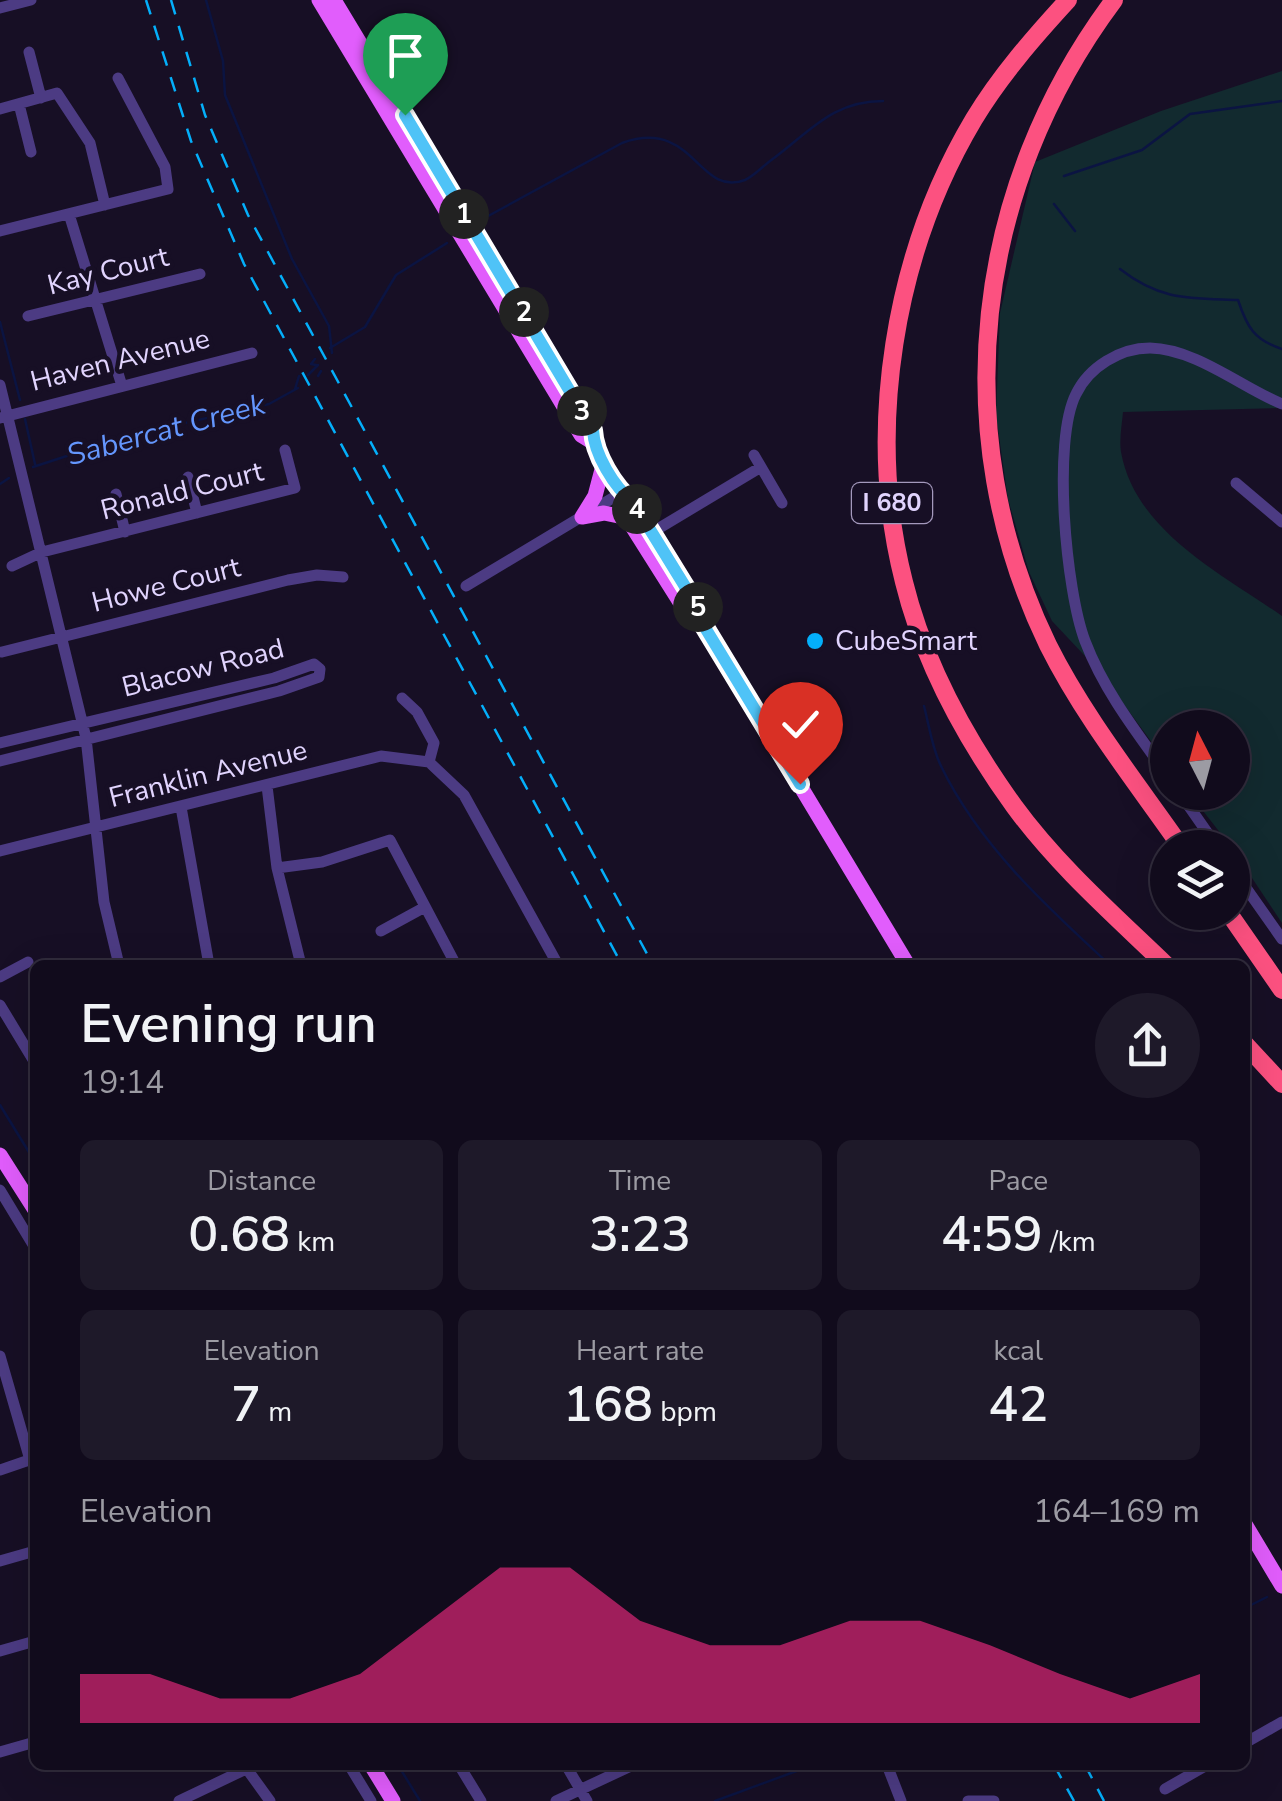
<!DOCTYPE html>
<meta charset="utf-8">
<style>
:root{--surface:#110b1c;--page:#1e1929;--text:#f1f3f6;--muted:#9c9ba3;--line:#302b3b;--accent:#db2777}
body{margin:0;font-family:"Nunito Sans",sans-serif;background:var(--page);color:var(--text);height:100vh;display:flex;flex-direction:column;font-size:38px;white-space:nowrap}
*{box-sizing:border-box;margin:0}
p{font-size:32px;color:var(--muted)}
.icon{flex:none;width:55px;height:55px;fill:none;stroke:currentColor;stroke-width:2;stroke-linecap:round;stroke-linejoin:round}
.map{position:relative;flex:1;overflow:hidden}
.side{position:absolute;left:30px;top:960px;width:1220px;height:810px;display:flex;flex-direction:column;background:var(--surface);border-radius:15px;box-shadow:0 10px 40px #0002,0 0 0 2px var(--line)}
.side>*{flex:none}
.needle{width:65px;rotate:354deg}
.buttons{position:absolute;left:1150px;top:710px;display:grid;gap:20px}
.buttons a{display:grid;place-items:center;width:100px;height:100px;border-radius:50%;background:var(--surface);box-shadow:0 10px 40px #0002,0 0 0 2px var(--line);font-size:50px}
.pin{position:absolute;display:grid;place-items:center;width:85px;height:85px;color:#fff;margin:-102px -42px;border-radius:50% 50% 50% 0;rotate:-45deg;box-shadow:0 0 10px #0007}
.pin .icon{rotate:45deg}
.km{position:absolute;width:50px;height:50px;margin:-25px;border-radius:50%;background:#222;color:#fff;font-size:28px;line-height:50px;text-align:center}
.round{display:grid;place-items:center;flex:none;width:105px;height:105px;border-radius:52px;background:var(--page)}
.overview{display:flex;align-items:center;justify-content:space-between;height:170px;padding:0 50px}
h1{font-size:55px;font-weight:600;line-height:75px}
.metrics{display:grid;grid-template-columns:repeat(3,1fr);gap:15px;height:170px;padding:10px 50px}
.metrics div{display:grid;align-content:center;border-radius:15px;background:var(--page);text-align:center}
.metrics b{font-size:50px;font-weight:600}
.metrics small{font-size:28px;font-weight:400}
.metrics p{font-size:28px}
.chart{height:280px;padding:20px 50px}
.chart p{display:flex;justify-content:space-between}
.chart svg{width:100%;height:180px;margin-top:10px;fill:var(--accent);opacity:.7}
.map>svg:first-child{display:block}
</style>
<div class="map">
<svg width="1282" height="1801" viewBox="0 0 1282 1801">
<rect width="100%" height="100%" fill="#170f25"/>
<path fill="#122a2f" d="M1282,71V408L1123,412C1122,424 1119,440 1121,452C1135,531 1222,574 1282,616V923L1232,848L1189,793L1232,792V728H1168L1167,763L1100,672L1052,621L1029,572L1008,499L996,415L1000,313L1035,162L1161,111Z"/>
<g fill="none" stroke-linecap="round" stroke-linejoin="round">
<path stroke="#0b1442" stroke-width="2.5" d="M206,0L223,61L225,95L292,259L329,326L332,353
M1064,176L1142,150L1190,114L1282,101
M1054,204L1075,231
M479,221L622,143C695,117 697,198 745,180C754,176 762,167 770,161C809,133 831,101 883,101
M1120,269C1161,301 1190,298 1238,300C1247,327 1254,340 1282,349
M0,322L20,400
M330,348L365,327L396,275L447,243
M315,359L311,364L316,365
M308,375L318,365
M318,376L321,371
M295,389L299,376
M25,419L35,464
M33,467L131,435L269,404L298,388
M0,484L9,478
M924,706C929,725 932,748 941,766C979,845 1047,907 1110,965
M0,1105L35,1162
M1245,1608L1267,1597
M398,1765L420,1801
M715,1801L813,1765"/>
<path stroke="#4c3b83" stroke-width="11" d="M0,8L31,0
M29,52L41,98
M19,104L31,152
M0,109L57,93L90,143L105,205
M69,214L122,386
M0,231L168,189L165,167L118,78
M28,316L200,274
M0,385L86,738L104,902L119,965
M0,418L252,353
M754,455L782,503
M188,477L197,513
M1236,483L1282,522
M116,494L125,532
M651,533L761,467
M12,566L42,552L295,488L285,450
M466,586L621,493
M2,652L288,580L317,575L343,577
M402,698L417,712L434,743L429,762
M0,743L274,678L314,664L320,669L319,677L279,691L0,761
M429,762L464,795L558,965
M1168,776C1137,733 1104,691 1085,641C1066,591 1052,441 1076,394C1089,367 1120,348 1150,348C1196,349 1241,387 1282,404
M267,786L277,868L301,965
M1179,792L1218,848
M181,807L209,965
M0,851L381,756L429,762
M277,868L322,862L390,840L456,965
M1232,868L1282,939
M381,931L425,907
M0,977L28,962
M0,1005L35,1063
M0,1190L35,1248
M0,1356L30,1460
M0,1470L35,1458
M0,1561L35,1551
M0,1651L35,1641
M1245,1743L1282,1722
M0,1752L35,1742
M244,1765L270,1801
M349,1765L371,1801
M459,1765L481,1801
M566,1765L587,1801
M887,1765L901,1801
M1165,1789L1207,1765
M179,1801L246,1769
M556,1801L633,1765
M968,1801H994"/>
<path stroke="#e15dfc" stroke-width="15" d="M319,0L581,435L594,443
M334,0L593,430C594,455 614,487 633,502L702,614L701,621L908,965
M621,493L622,509L630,523L690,618L701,621
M582,517L595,496L604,462
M582,517L604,513L628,518
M0,1155L35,1210
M1245,1524L1282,1586
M371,1765L393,1801"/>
<path stroke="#fc5180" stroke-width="18" d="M1068,0C1034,37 1000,76 974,119C894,253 865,430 904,582C924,663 965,738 1014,806C1057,865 1113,914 1166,965
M1114,0C974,187 945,433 1048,645C1084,717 1136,782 1182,848
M1228,912L1282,990
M1245,1044L1282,1084"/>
<path stroke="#04affa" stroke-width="2.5" stroke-dasharray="15 12" stroke-linecap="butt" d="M146,0L191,141L244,264L622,965
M171,0L205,115L248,215L653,965
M1054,1765L1074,1801
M1085,1765L1104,1801"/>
</g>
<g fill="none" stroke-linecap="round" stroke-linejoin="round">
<defs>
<path id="route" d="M405,115L593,430C594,454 614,487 633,502L702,614L701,621L800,784"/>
</defs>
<use href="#route" stroke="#fff" stroke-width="20"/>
<use href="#route" stroke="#4fc3f7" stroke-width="12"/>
</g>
<circle fill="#04affa" stroke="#170f25" stroke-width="4" cx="815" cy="641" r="10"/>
<g text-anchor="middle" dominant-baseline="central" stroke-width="9" stroke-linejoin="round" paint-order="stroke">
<rect fill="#170f25" stroke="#a499bd" stroke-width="2.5" x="852" y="483" width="80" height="40" rx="8"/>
<g font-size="25" font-weight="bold" fill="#e1d4fe">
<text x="892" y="503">I 680</text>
</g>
<g font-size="28" fill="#e1d4fe" stroke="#170f25">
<text transform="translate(108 271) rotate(-14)">Kay Court</text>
<text transform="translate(120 360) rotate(-14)">Haven Avenue</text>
<text transform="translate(182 491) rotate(-14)">Ronald Court</text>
<text transform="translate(166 585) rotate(-14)">Howe Court</text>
<text transform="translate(203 668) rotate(-14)">Blacow Road</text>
<text transform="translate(208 774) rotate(-14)">Franklin Avenue</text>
</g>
<g font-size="28" fill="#e1d4fe" stroke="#170f25" text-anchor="start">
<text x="835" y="641">CubeSmart</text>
</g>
<g font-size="30" font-style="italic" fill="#6496fd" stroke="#170f25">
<text transform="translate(166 430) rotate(-15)">Sabercat Creek</text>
</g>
</g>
</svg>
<div class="buttons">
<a><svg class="needle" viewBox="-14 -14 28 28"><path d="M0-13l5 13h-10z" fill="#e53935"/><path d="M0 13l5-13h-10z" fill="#9c9ba3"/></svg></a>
<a><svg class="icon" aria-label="layers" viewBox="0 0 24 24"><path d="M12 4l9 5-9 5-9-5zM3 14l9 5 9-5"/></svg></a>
</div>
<div class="pin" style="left:405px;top:115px;background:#1e9e55"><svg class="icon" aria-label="arrive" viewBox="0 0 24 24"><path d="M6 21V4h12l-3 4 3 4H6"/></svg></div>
<div class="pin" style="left:800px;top:784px;background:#d93025"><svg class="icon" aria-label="check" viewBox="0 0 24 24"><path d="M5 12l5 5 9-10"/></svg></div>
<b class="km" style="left:464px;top:214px">1</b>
<b class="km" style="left:524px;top:312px">2</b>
<b class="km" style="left:582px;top:411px">3</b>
<b class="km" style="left:637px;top:509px">4</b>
<b class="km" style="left:698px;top:607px">5</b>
<section class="side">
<div class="overview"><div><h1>Evening run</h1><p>19:14</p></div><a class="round"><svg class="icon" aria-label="share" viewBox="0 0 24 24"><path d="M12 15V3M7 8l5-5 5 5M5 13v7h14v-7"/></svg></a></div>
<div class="metrics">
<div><p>Distance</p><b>0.68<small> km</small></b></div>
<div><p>Time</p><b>3:23</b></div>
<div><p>Pace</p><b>4:59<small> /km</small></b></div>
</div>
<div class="metrics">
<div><p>Elevation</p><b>7<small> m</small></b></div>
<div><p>Heart rate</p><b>168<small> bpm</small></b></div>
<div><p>kcal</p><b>42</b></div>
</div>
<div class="chart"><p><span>Elevation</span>164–169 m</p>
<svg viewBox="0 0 160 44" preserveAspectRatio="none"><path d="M0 44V32L10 32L20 38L30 38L40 32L50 19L60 6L70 6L80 19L90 25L100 25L110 19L120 19L130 25L140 32L150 38L160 32V44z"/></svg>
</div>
</section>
</div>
